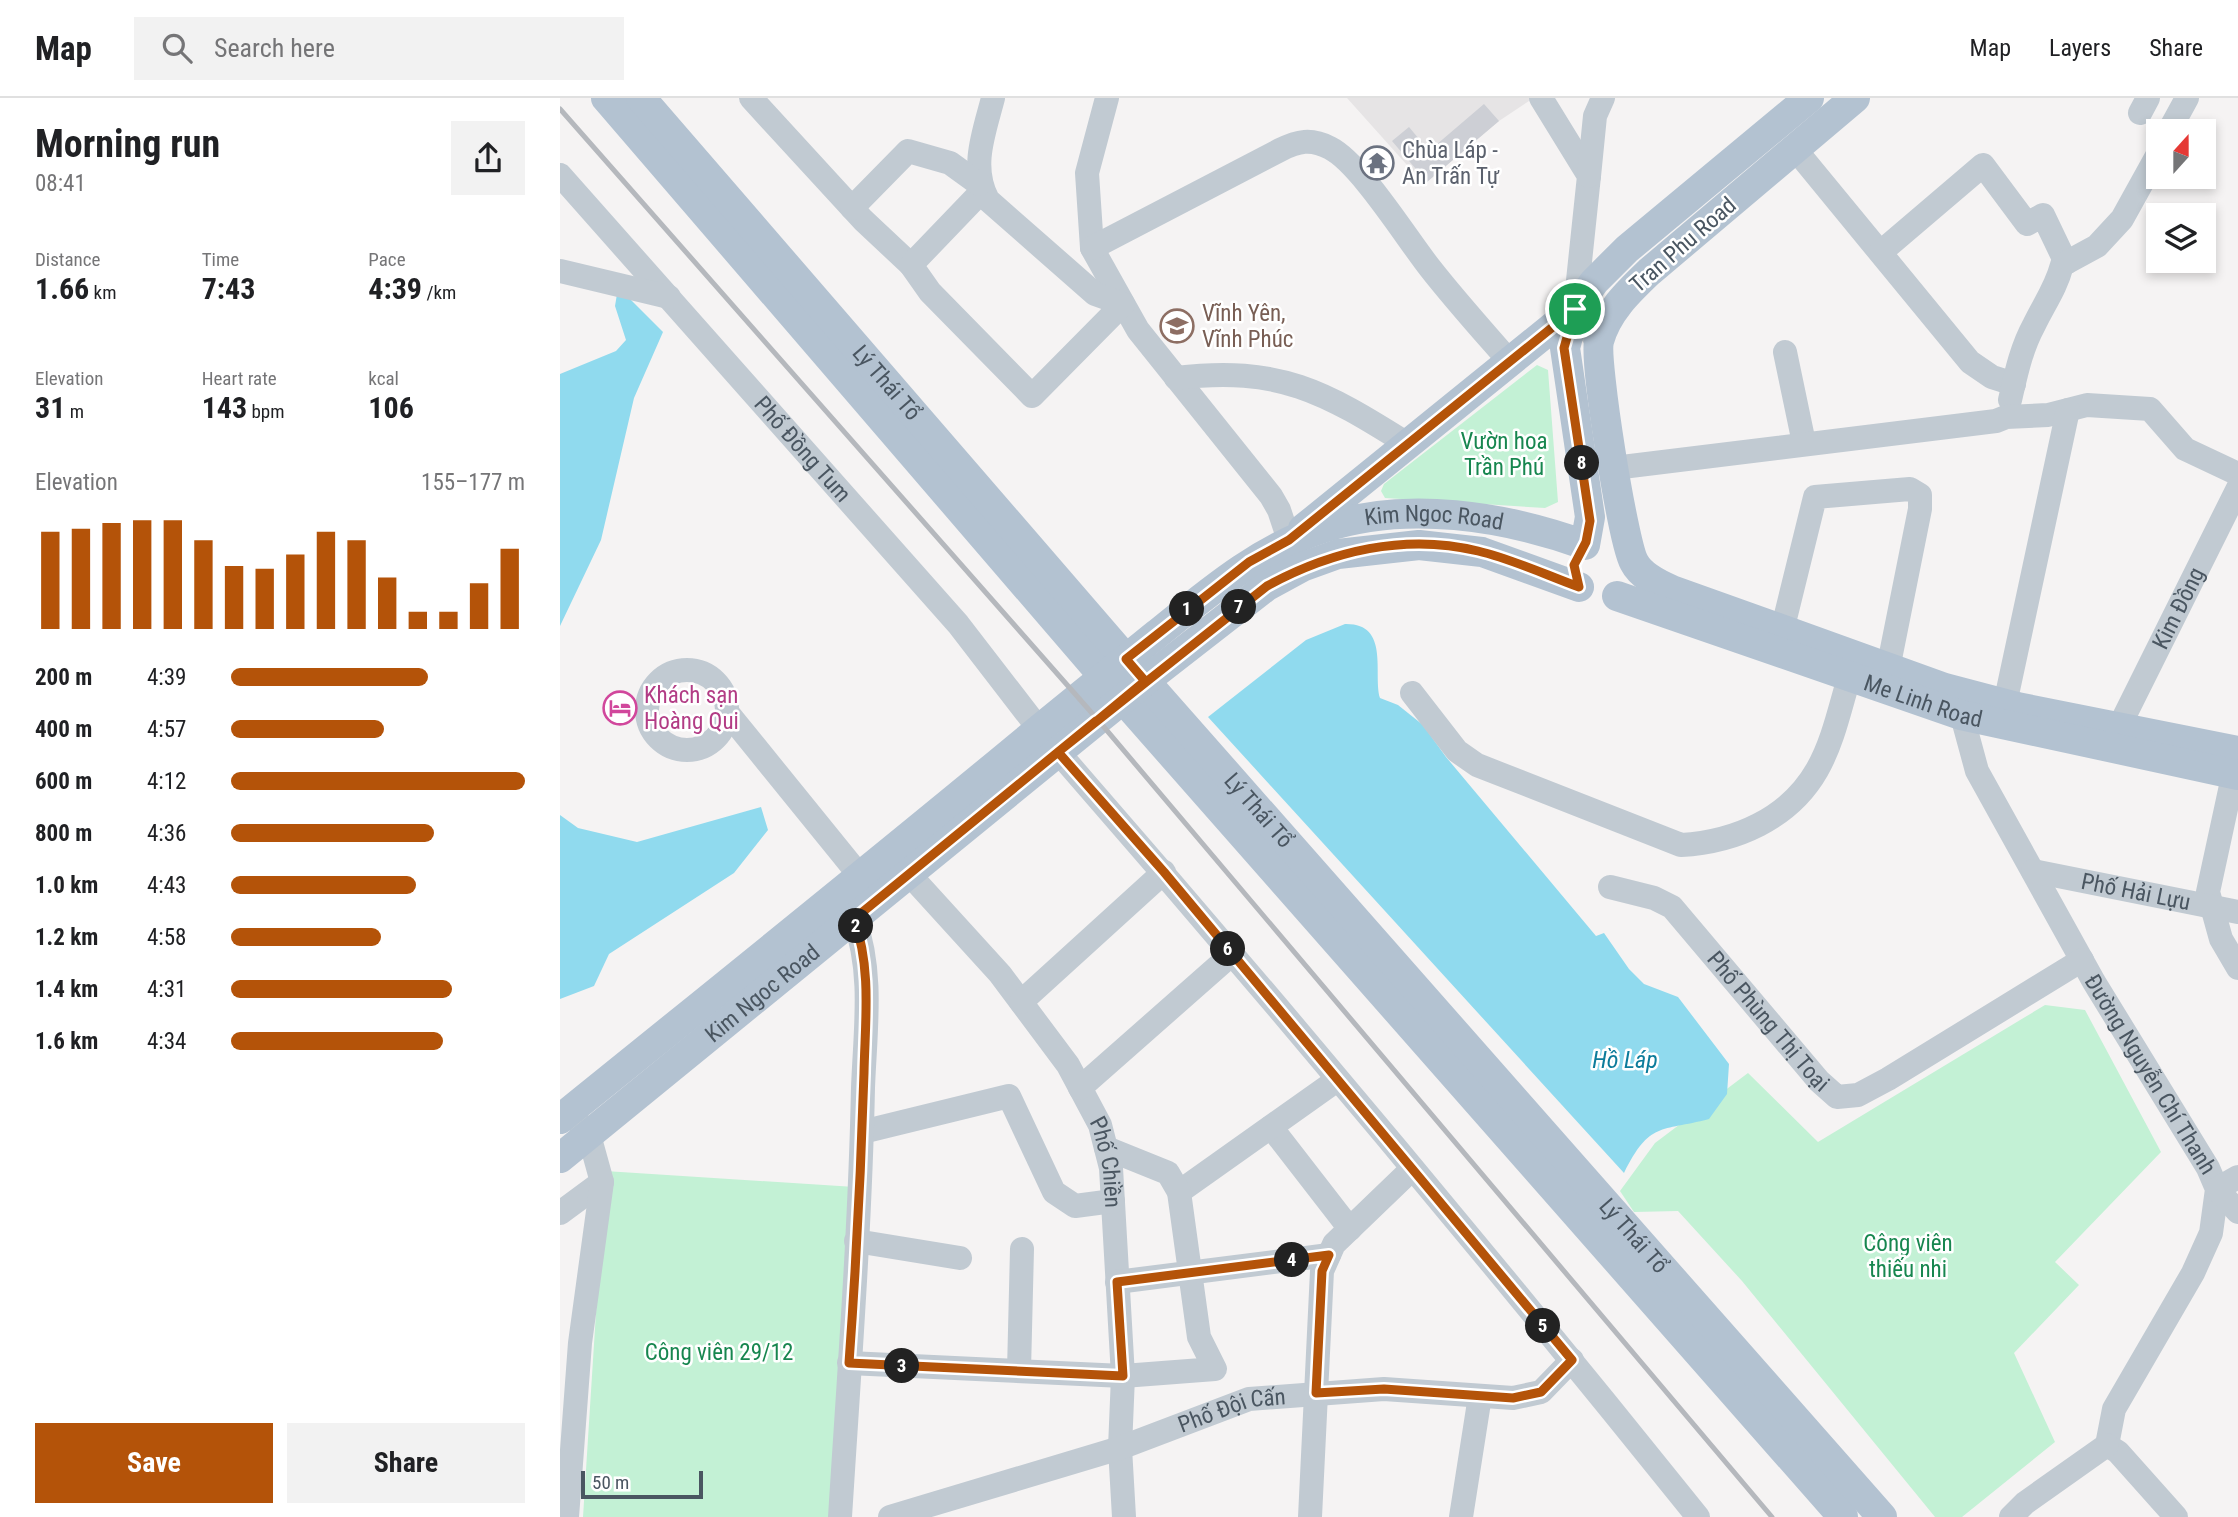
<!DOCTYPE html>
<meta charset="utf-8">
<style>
:root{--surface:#fff;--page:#f2f2f2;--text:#202124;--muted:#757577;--line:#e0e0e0;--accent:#b45309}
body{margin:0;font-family:"Roboto Condensed",sans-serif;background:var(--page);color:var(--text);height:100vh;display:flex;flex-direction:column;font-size:26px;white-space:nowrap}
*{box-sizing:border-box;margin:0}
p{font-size:23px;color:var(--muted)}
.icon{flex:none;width:38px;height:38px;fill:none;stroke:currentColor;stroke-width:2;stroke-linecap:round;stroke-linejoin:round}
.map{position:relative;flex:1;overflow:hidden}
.drawer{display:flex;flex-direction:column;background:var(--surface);width:560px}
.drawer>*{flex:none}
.needle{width:46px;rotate:21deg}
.controls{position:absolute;left:1586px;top:21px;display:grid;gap:14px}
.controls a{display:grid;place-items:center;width:70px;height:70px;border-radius:0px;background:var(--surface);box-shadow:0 4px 10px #0003;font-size:35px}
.scale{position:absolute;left:21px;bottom:18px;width:122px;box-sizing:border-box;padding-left:7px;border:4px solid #4a5661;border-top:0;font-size:19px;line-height:24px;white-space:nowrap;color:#4a5661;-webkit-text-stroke:5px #fff;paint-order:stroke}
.pin{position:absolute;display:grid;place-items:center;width:60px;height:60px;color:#fff;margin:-30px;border:4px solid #fff;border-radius:50%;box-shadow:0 2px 7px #0007}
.km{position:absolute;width:35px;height:35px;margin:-18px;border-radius:50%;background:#222;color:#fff;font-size:19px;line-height:35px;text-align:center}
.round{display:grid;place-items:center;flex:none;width:74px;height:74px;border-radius:0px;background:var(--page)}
.head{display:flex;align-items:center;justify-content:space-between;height:119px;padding:0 35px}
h1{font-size:38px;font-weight:700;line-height:52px}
.metrics{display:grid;grid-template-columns:repeat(3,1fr);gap:10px;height:119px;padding:7px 35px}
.metrics div{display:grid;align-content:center}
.metrics b{font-size:30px;font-weight:700}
.metrics small{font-size:19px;font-weight:400}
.metrics p{font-size:19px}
.chart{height:196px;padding:14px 35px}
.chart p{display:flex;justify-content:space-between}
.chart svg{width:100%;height:126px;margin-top:7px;stroke:var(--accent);stroke-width:6}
.primary-button{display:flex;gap:14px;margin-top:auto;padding:14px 35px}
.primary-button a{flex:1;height:80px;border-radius:0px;background:var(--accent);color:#fff;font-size:28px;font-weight:700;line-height:80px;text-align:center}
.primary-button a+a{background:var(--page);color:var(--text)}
ul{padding:0 35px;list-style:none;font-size:23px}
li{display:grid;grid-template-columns:112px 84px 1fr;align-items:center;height:52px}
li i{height:18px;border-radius:9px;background:var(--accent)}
header{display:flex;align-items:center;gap:42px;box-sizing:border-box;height:98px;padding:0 35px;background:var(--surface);border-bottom:2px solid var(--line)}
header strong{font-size:33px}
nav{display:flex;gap:38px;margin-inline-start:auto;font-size:24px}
.search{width:490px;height:63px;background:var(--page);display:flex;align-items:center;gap:18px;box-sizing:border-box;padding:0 24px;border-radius:0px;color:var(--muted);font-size:26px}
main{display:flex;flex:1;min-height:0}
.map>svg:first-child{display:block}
</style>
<header>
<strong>Map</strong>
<div class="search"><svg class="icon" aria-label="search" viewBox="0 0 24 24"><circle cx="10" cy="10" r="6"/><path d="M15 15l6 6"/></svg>Search here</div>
<nav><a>Map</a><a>Layers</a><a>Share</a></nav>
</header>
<main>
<section class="drawer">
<div class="head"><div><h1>Morning run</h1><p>08:41</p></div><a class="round"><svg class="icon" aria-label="share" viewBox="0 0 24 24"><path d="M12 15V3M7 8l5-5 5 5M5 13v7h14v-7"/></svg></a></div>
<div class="metrics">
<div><p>Distance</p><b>1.66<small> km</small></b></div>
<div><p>Time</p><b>7:43</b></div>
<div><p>Pace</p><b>4:39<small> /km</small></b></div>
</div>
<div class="metrics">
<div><p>Elevation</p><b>31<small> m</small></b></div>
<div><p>Heart rate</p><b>143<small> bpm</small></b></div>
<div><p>kcal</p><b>106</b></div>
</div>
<div class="chart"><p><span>Elevation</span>155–177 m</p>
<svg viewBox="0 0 160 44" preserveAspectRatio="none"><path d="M5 44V10M15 44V9M25 44V7M35 44V6M45 44V6M55 44V13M65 44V22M75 44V23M85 44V18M95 44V10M105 44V13M115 44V26M125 44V38M135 44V38M145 44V28M155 44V16"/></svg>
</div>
<ul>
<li><b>200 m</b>4:39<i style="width:67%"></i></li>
<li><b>400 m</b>4:57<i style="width:52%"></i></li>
<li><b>600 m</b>4:12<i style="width:100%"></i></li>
<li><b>800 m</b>4:36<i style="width:69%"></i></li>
<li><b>1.0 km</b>4:43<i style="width:63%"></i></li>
<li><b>1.2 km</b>4:58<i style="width:51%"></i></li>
<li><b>1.4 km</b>4:31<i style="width:75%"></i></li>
<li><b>1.6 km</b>4:34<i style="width:72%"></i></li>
</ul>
<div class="primary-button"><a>Save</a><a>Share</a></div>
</section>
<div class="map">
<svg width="1678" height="1419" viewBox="0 0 1678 1419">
<rect width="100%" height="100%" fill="#f5f3f3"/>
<path fill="#e6e4e5" d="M787,0H971L972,1L939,23L864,86Z"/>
<path fill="#c3f1d5" d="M977,267L988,272L998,404L985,410L825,400L821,393L824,386Z
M1485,907L1525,912L1601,1054L1495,1164L1519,1187L1454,1255L1495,1344L1402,1419H1375L1182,1183L1118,1113L1074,1114L1060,1093L1095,1045L1188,975L1258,1044Z
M45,1073L295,1089L274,1419H23Z"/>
<path fill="#90daee" d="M57,196L67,198L103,234L74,300L41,442L0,528V276L56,253L66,242L55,208Z
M785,526C830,525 813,575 820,600L838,607L863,627L886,659L1036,838L1044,835L1069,871L1084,886L1118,899L1169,966L1167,996L1149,1021C1100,1034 1090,1023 1064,1075L648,619L746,542Z
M201,709L208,732L174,775L49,856L34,888L0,901V717L18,730L77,744Z"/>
<path fill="#cdcfd5" d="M924,6L939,23L867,84L832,43L849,29L869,53Z"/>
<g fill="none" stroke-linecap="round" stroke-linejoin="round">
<g stroke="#c1cad2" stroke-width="24">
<path d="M191,0L303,122L351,167"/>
<path d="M547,0L527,75L532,150L578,232L711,398L719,412L729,442"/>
<path d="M981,0L1029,78L1015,211L1039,246"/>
<path d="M1580,15L1588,0"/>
<path d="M1609,33L1627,0"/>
<path d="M1235,51L1410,264L1432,279L1454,286"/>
<path id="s1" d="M0,77L398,526L479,631"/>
<path d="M1029,78L1035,18L1043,0"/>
<path d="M423,92L351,167L370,194L472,298L563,206L535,196L428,102C410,69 424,35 433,0"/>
<path d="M292,110L348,53L390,65L419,86"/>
<path d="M532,150L720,52C738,43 751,40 770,50C800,65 847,141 870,170C895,202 923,233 950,264"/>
<path d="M1321,154L1423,67L1467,126L1483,117L1506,165"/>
<path d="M0,173L109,199"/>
<path d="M1225,254L1244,345"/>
<path d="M616,280C720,268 763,293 849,347"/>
<path d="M1450,302C1456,276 1461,251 1474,227C1484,206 1496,190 1502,167L1537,148L1562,121L1598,56"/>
<path d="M1054,370L1436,323L1446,319L1488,317L1527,307L1590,311L1625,351L1678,376"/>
<path d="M1222,533L1255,399L1350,391L1360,397V411L1328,571"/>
<circle cx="127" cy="612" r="40"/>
<path d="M852,595L897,653L917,667L1121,747C1175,744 1229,721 1257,672C1273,644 1280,610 1289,580"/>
<path id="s2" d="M1398,603L1417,673L1534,884L1648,1070L1657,1091L1651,1135L1633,1175L1554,1311L1547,1347L1558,1354L1616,1419"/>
<path d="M1445,606L1508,312"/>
<path d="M167,614L300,778"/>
<path id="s3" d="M1558,631L1678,390"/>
<path d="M498,654C717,905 930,1160 1138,1419"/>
<path d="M1677,660L1648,794L1661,841L1678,870"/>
<path id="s4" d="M1473,773L1678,814"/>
<path id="s5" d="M349,776L440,876L508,967L540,1027L551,1070L563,1278L560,1350L564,1419"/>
<path id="s6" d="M1050,789L1094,800L1112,809L1259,983L1277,999L1298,997L1328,981L1522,862"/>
<path d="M461,904L604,774"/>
<path d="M520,990L672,856"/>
<path d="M711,1029L790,1131"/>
<path d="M302,1034L449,998L494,1094L515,1108L553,1103"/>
<path d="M1678,1079L1657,1091L1678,1114"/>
<path d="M619,1094L777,982"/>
<path d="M0,1115L42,1084"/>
<path d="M296,1143L400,1160"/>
<path d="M557,1184L769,1157"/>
<path d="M289,1265L563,1278L655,1271L639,1239L619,1094L608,1075L546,1050"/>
<path d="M459,1273L462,1151"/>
<path d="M7,1419L20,1245L42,1084L29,1037L19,1025"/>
<path d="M280,1419C289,1276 300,1133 303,990C305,934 314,874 294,821"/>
<path id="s7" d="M330,1419L560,1350L689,1301L824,1291L953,1300L981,1294L1012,1262"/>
<path d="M750,1419L762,1173L774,1146L852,1071"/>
<path d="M901,1419L920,1298"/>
<path d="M1451,1419L1465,1405L1547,1347"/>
</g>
<g stroke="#b3c2d1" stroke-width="30">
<path d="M46,0L563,601L1283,1419"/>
<path id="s8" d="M81,0L585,583L1322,1419"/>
<path d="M1295,0L1089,174C1068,194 1047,214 1039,243C1034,263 1063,444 1074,464C1081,478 1098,486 1112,492L1385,590L1457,609L1678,653"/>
<path d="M743,431L1015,211"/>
<path id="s9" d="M1057,498L1401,617L1678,677"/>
<path id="s10" d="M0,1021C151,899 303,777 453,653C500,614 549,575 597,536C649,494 699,451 763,430C846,402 945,418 1025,447L1030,419L1005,250L1015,211L1034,184L1067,151L1249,0"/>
<path id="s11" d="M0,1060L585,583L707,488L742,469L778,456L859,447L922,454L1019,489"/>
</g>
<path stroke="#b5b8bd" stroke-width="5" d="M0,11L538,622L1212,1419"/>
</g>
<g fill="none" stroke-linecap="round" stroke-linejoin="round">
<defs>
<path id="route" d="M1015,211L729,442L689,464L566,561L585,583L538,622L536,623L294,821C312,871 305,924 304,975C301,1072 296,1168 289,1265L563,1278L557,1184L769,1157L762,1173L756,1295L824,1291L953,1300L981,1294L1012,1262L604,774L498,654L707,488C771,453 845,435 918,453C952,461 986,477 1019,489L1014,467L1026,444L1030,423L1004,250L1015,211"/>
</defs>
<use href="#route" stroke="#fff" stroke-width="14"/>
<use href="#route" stroke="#b45309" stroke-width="9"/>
</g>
<defs>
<symbol id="temple-ring" viewBox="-11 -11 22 22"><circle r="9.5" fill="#fff" stroke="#6b7280" stroke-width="1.5"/><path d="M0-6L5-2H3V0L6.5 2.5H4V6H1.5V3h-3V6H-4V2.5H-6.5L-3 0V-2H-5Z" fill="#6b7280"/></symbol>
<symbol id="school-ring" viewBox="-11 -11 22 22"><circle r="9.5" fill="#fff" stroke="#8d6e63" stroke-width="1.5"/><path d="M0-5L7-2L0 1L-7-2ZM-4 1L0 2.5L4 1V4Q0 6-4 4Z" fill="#8d6e63"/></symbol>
<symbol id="hotel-ring" viewBox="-11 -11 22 22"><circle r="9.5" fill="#fff" stroke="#d1479c" stroke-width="1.5"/><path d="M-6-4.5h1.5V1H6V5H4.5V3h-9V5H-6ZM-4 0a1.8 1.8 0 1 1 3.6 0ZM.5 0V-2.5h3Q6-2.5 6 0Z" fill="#d1479c"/></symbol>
</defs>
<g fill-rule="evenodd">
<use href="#temple-ring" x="798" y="46" width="38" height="38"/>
<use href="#school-ring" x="598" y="209" width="38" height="38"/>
<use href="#hotel-ring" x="41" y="591" width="38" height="38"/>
</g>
<g text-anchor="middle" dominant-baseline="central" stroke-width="5" stroke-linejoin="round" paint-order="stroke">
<g font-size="23" fill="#5b616d" stroke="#fff" text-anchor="start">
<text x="842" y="52">Chùa Láp -<tspan x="842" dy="26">An Trấn Tự</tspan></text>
</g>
<g font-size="23" fill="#4a5661" stroke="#fff">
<text transform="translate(1123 147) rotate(-41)">Tran Phu Road</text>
<text stroke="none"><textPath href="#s8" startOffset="376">Lý Thái Tổ</textPath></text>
<text stroke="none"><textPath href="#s1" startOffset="366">Phố Đồng Tum</textPath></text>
<text stroke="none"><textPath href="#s10" startOffset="1080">Kim Ngoc Road</textPath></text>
<text stroke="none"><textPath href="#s3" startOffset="135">Kim Đồng</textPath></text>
<text stroke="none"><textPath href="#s9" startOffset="324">Me Linh Road</textPath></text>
<text stroke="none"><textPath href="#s8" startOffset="943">Lý Thái Tổ</textPath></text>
<text stroke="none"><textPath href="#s4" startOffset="105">Phố Hải Lựu</textPath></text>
<text stroke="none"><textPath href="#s11" startOffset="261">Kim Ngoc Road</textPath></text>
<text stroke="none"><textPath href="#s6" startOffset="215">Phố Phùng Thị Toại</textPath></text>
<text stroke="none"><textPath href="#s2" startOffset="422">Đường Nguyễn Chí Thanh</textPath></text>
<text stroke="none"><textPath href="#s5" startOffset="355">Phố Chiền</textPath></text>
<text stroke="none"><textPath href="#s8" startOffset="1510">Lý Thái Tổ</textPath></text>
<text stroke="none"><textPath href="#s7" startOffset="359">Phố Đội Cấn</textPath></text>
</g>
<g font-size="23" fill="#785e54" stroke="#fff" text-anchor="start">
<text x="642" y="215">Vĩnh Yên,<tspan x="642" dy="26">Vĩnh Phúc</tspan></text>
</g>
<g font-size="23" fill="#17864f" stroke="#fff">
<text x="944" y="343">Vườn hoa<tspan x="944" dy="26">Trần Phú</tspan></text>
<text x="1348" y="1145">Công viên<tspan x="1348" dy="26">thiếu nhi</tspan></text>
<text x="159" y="1254">Công viên 29/12</text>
</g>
<g font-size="23" fill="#b23c85" stroke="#fff" text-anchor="start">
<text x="84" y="597">Khách sạn<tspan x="84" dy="26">Hoàng Qui</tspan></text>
</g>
<g font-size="24" font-style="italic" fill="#0c7c9b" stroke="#fff">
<text x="1065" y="962">Hồ Láp</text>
</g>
</g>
</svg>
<div class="controls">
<a><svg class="needle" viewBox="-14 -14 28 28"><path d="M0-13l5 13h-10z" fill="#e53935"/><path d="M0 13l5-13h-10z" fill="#757577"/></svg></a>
<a><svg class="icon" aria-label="layers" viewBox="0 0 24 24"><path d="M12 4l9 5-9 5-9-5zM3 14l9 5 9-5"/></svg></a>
</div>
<div class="scale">50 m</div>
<div class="pin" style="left:1015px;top:211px;background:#1e9e55"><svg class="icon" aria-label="arrive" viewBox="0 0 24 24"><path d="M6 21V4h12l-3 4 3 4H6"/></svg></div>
<b class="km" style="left:627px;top:511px">1</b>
<b class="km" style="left:296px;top:828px">2</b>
<b class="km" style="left:342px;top:1268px">3</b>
<b class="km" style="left:732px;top:1162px">4</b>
<b class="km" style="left:983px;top:1228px">5</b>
<b class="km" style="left:668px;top:851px">6</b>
<b class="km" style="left:679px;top:509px">7</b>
<b class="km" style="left:1022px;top:365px">8</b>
</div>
</main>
